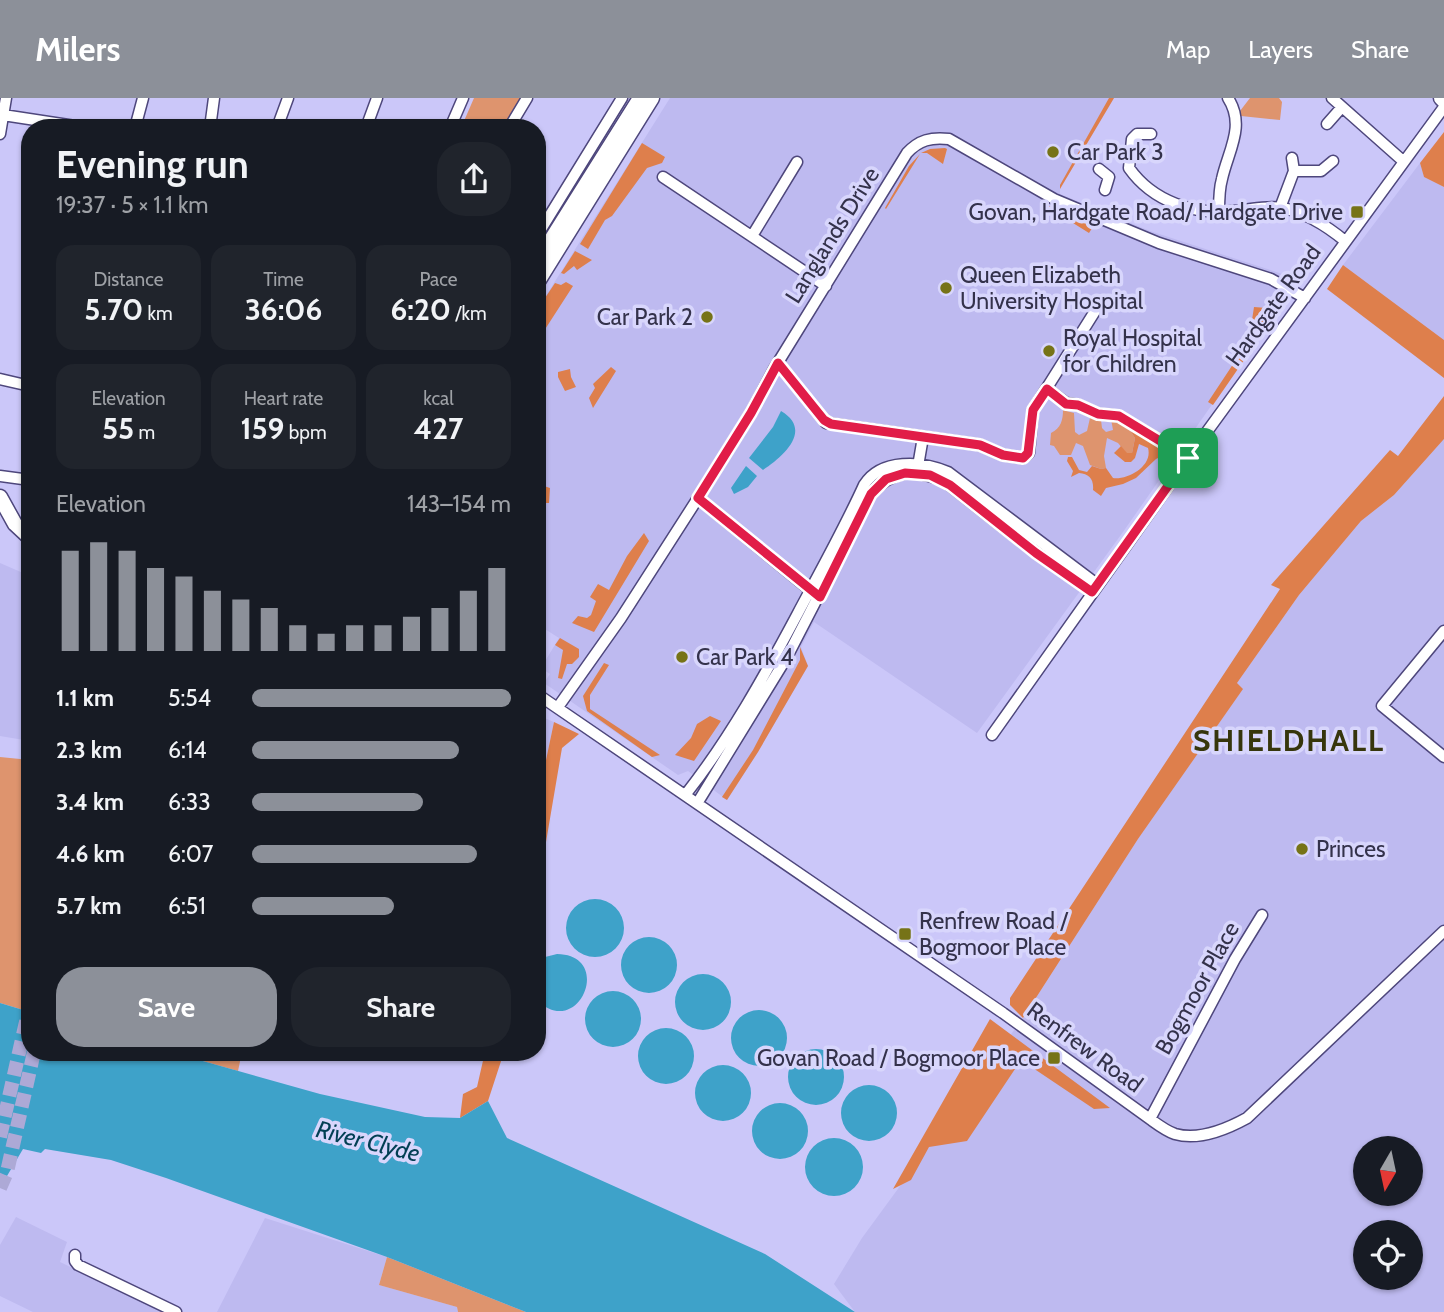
<!DOCTYPE html>
<meta charset="utf-8">
<style>
:root{--surface:#171b24;--page:#20242c;--text:#f1f3f6;--muted:#9ea1a6;--accent:#8c9099}
body{margin:0;font-family:Cabin,sans-serif;background:var(--page);color:var(--text);height:100vh;display:flex;flex-direction:column;font-size:26px;white-space:nowrap}
*{box-sizing:border-box;margin:0}
p{font-size:23px;color:var(--muted)}
.icon{flex:none;width:38px;height:38px;fill:none;stroke:currentColor;stroke-width:2;stroke-linecap:round;stroke-linejoin:round}
.map{position:relative;flex:1;overflow:hidden}
.sheet{position:absolute;left:21px;top:21px;width:525px;height:942px;display:flex;flex-direction:column;background:var(--surface);border-radius:28px;box-shadow:0 2px 5px #0004}
.sheet>*{flex:none}
.needle{width:46px;rotate:189deg}
.controls{position:absolute;left:1353px;top:1038px;display:grid;gap:14px}
.controls a{display:grid;place-items:center;width:70px;height:70px;border-radius:50%;background:var(--surface);box-shadow:0 2px 5px #0004;font-size:35px}
.pin{position:absolute;display:grid;place-items:center;width:60px;height:60px;color:#fff;margin:-30px;border-radius:14px;box-shadow:0 4px 10px #0006}
.round{display:grid;place-items:center;flex:none;width:74px;height:74px;border-radius:28px;background:var(--page)}
.head{display:flex;align-items:center;justify-content:space-between;height:119px;padding:0 35px}
h1{font-size:38px;font-weight:700;line-height:52px}
.metrics{display:grid;grid-template-columns:repeat(3,1fr);gap:10px;height:119px;padding:7px 35px}
.metrics div{display:grid;align-content:center;border-radius:18px;background:var(--page);text-align:center}
.metrics b{font-size:30px;font-weight:700}
.metrics small{font-size:19px;font-weight:400}
.metrics p{font-size:19px}
.chart{height:196px;padding:14px 35px}
.chart p{display:flex;justify-content:space-between}
.chart svg{width:100%;height:126px;margin-top:7px;stroke:var(--accent);stroke-width:6}
.primary-button{display:flex;gap:14px;margin-top:auto;padding:14px 35px}
.primary-button a{flex:1;height:80px;border-radius:28px;background:var(--accent);color:#fff;font-size:28px;font-weight:700;line-height:80px;text-align:center}
.primary-button a+a{background:var(--page);color:var(--text)}
ul{padding:0 35px;list-style:none;font-size:23px}
li{display:grid;grid-template-columns:112px 84px 1fr;align-items:center;height:52px}
li i{height:18px;border-radius:9px;background:var(--accent)}
header{display:flex;align-items:center;gap:42px;box-sizing:border-box;height:98px;padding:0 35px;background:var(--accent);color:#fff}
header strong{font-size:33px}
nav{display:flex;gap:38px;margin-inline-start:auto;font-size:24px}
.map>svg:first-child{display:block}
</style>
<header>
<strong>Milers</strong>
<nav><a>Map</a><a>Layers</a><a>Share</a></nav>
</header>
<div class="map">
<svg width="1444" height="1214" viewBox="0 0 1444 1214">
<rect width="100%" height="100%" fill="#cbc7f9"/>
<path fill="#bebaf0" fill-rule="evenodd" d="M670,0H1114L1060,91V96L1150,133L1304,183L1283,206L1255,245L1123,434L977,635L814,524L801,549L808,568L758,654L727,702L688,673L678,677L544,585L550,576L541,570L559,540L537,526V212Z
M1420,65L1424,79L1444,89V242L1343,167Z
M1444,341V1214H855L834,1186L862,1140L1023,920L1138,741L1242,592L1237,585L1299,497L1361,423L1394,397ZM1365,1050H1410V1096H1365ZM1365,1134H1410V1180H1365Z
M0,465L30,478V643L0,638Z
M537,617L554,624L537,705Z
M16,1119L67,1144L60,1164L165,1214H33L0,1198V1147Z
M265,1120L387,1159L379,1187L457,1209L458,1214H217Z"/>
<path fill="#de946e" d="M474,0H523L505,30H461Z
M1250,0H1279L1282,4L1280,22L1241,18L1240,13Z
M1063,312L1074,315L1075,334L1079,337L1087,333L1090,320L1094,319L1101,322L1102,330L1106,334L1113,332L1111,321L1127,328L1135,340L1132,355L1127,356L1118,345L1107,340L1104,358L1106,370L1101,371L1090,367L1083,348L1076,345L1071,357H1060L1054,348L1050,347L1051,335C1061,330 1063,322 1063,312Z
M0,659L30,662V914L0,905Z
M171,954H242L238,973Z
M387,1159L526,1214H458L457,1209L379,1187Z"/>
<path fill="#de7f4c" d="M1109,0H1114L1060,91V87Z
M1444,34V89L1424,79L1420,65Z
M642,45L665,59L662,65L647,70L612,118L605,122L588,151L580,146Z
M945,50L947,51L943,66L927,55H921L930,51Z
M920,56L886,111L885,110L909,68Z
M1049,108L1094,127L1089,135L1049,110Z
M575,153L592,162L577,172L574,168L564,176L561,175Z
M1343,167L1444,242V280L1327,191Z
M566,184L573,188L542,236L537,234V212L555,185L561,187Z
M1279,201L1283,206L1213,307L1208,304L1259,227L1252,222L1254,209L1267,210Z
M611,269L616,273L593,310L589,300L595,290L593,286Z
M570,271L571,279L576,289L565,293L558,279V274Z
M1444,298V341L1394,397L1361,423L1299,497L1237,585L1243,591L1138,741L1023,920L1010,907V900L1280,491L1271,487L1390,352L1398,358Z
M1127,328L1177,357L1174,362L1162,358L1156,361L1136,380L1123,386L1106,390L1101,398L1093,392C1094,381 1089,376 1079,375L1071,379L1073,373L1067,363L1068,359H1072L1079,372L1087,374L1092,368L1101,371L1106,370L1113,380C1128,382 1153,368 1148,350L1139,346L1135,360L1131,364H1125L1114,355L1121,348L1127,355H1132L1135,340Z
M543,374L546,377L541,387L550,390L549,405H543L537,408V387Z
M644,435L649,443L594,534L572,525L578,518L587,520L591,517L596,503L590,499L598,486L609,492L627,458Z
M560,540L579,551V559L572,566H567L562,581L558,580L563,552L555,547Z
M800,549L808,568L758,654L727,702L722,699L753,652L800,562Z
M604,565L609,567L590,597V611L660,657L652,659L587,613L583,598Z
M710,618L721,623L694,663L675,657L691,640L697,626Z
M554,624L579,636L562,650L537,797V705Z
M990,921L1110,1010L1094,1011L1021,962L967,1043L929,1049L911,1082L893,1091Z
M485,954H504L488,1003L460,1020L463,996L477,989Z"/>
<path fill="#3ea2c9" d="M781,313C813,332 784,358 763,372L749,360L773,329Z
M746,368L757,378L748,389L734,396L731,390Z
M566 830a29 29 0 1 1 58 0a29 29 0 1 1-58 0Z
M621 867a28 28 0 1 1 56 0a28 28 0 1 1-56 0Z
M557,856C615,857 578,943 537,902V866L545,859Z
M675 904a28 28 0 1 1 56 0a28 28 0 1 1-56 0Z
M585 921a28 28 0 1 1 56 0a28 28 0 1 1-56 0Z
M0,905L30,914V954H171L320,996L425,1019L460,1020L488,1003L507,1040L765,1156L855,1214H526L387,1159L166,1080L111,1062L45,1051L41,1055L23,1051L7,1078L0,1076Z
M731 940a28 28 0 1 1 56 0a28 28 0 1 1-56 0Z
M638 958a28 28 0 1 1 56 0a28 28 0 1 1-56 0Z
M788 979a28 28 0 1 1 56 0a28 28 0 1 1-56 0Z
M695 995a28 28 0 1 1 56 0a28 28 0 1 1-56 0Z
M841 1015a28 28 0 1 1 56 0a28 28 0 1 1-56 0Z
M752 1033a28 28 0 1 1 56 0a28 28 0 1 1-56 0Z
M805 1069a29 29 0 1 1 58 0a29 29 0 1 1-58 0Z"/>
<g fill="none" stroke-linecap="round" stroke-linejoin="round">
<path stroke="#ada9d6" stroke-width="14" stroke-dasharray="14 7" stroke-linecap="butt" d="M0,1039L30,906
M0,1090L7,1074L34,954"/>
<defs>
<path id="minor" d="M1332,0L1403,63
M3,17L88,30
M1327,26L1342,9
M135,30L143,0
M210,30L214,0
M277,30L288,0
M366,30L377,0
M450,30L463,0
M509,30L527,0
M0,36L6,0
M1151,36H1137L1132,41L1129,70C1153,104 1194,117 1234,113C1251,112 1267,107 1283,110C1306,115 1327,128 1345,143
M1099,71L1109,79L1105,92
M1294,73H1321L1333,63
M663,79L826,188
M1280,110L1294,73L1292,60
M1219,114C1219,103 1219,91 1222,81C1228,53 1246,28 1228,0
M537,138L622,0
M752,138L797,64
M778,265L826,325L980,347L1003,357L1023,360L1029,355L1033,312L1097,210
M0,281L30,288
M1047,291L1066,305L1078,307L1098,316L1119,318L1188,360
M917,374L923,339
M0,378L30,382
M698,400L815,496
M1444,533L1382,608L1444,659
M537,596L1003,915L1150,1021C1157,1026 1166,1033 1175,1036C1199,1043 1227,1031 1247,1020L1444,833
M558,609L621,520L698,400L751,315L774,271L907,55C919,42 931,39 949,41L1054,101L1159,145L1271,181L1305,200
M992,637L1206,335L1444,9
M686,696C730,640 765,577 798,515C821,472 844,431 864,387C881,360 922,363 948,374L1098,487
M698,704L787,559L871,396C894,371 913,371 944,383L1036,455L1092,494
M1150,1021L1235,861L1262,817
M75,1157V1163L78,1167L176,1214"/>
<path id="major" d="M1441,0L1444,3
M537,164L640,0
M537,185L652,0
M0,399L15,426L30,440"/>
</defs>
<use href="#minor" stroke="#4e477c" stroke-width="13"/>
<use href="#major" stroke="#4e477c" stroke-width="17"/>
<use href="#minor" stroke="#fff" stroke-width="10"/>
<use href="#major" stroke="#fff" stroke-width="14"/>
</g>
<g fill="none" stroke-linecap="round" stroke-linejoin="round">
<defs>
<path id="route" d="M778,265L824,322L831,326L980,347L1003,357L1023,360L1028,355L1033,312L1047,291L1066,306L1078,307L1098,316L1119,318L1188,360L1092,494L1036,455L950,387L930,377L905,375L886,381L871,396L820,499L698,400L751,315Z"/>
</defs>
<use href="#route" stroke="#fff" stroke-width="14"/>
<use href="#route" stroke="#e11d48" stroke-width="9"/>
</g>
<g fill="#767317" stroke="#d8d6fc" stroke-width="2.5">
<circle cx="1053" cy="54" r="7"/>
<rect x="1350" y="107" width="14" height="14" rx="3.5"/>
<circle cx="946" cy="190" r="7"/>
<circle cx="707" cy="219" r="7"/>
<circle cx="1049" cy="253" r="7"/>
<circle cx="682" cy="559" r="7"/>
<circle cx="1302" cy="751" r="7"/>
<rect x="898" y="829" width="14" height="14" rx="3.5"/>
<rect x="1047" y="953" width="14" height="14" rx="3.5"/>
</g>
<g text-anchor="middle" dominant-baseline="central" stroke-width="7" stroke-linejoin="round" paint-order="stroke">
<g font-size="23" fill="#34324b" stroke="#d8d6fc" text-anchor="start">
<text x="1067" y="54">Car Park 3</text>
<text x="1343" y="114" text-anchor="end">Govan, Hardgate Road/ Hardgate Drive</text>
<text x="960" y="177">Queen Elizabeth<tspan x="960" dy="26">University Hospital</tspan></text>
<text x="693" y="219" text-anchor="end">Car Park 2</text>
<text x="1063" y="240">Royal Hospital<tspan x="1063" dy="26">for Children</tspan></text>
<text x="696" y="559">Car Park 4</text>
<text x="1316" y="751">Princes</text>
<text x="919" y="823">Renfrew Road /<tspan x="919" dy="26">Bogmoor Place</tspan></text>
<text x="1040" y="960" text-anchor="end">Govan Road / Bogmoor Place</text>
</g>
<g font-size="23" fill="#34324b" stroke="#d8d6fc">
<text transform="translate(832 137) rotate(-58)">Langlands Drive</text>
<text transform="translate(1273 207) rotate(-54)">Hardgate Road</text>
<text transform="translate(1197 890) rotate(-61)">Bogmoor Place</text>
<text transform="translate(1085 949) rotate(36)">Renfrew Road</text>
</g>
<g font-size="24" font-style="italic" fill="#023f54" stroke="#d8d6fc">
<text transform="translate(368 1043) rotate(14)">River Clyde</text>
</g>
<g font-size="30" font-weight="bold" letter-spacing="2" fill="#37360c" stroke="#d8d6fc">
<text x="1289" y="642">SHIELDHALL</text>
</g>
</g>
</svg>
<div class="controls">
<a><svg class="needle" viewBox="-14 -14 28 28"><path d="M0-13l5 13h-10z" fill="#e53935"/><path d="M0 13l5-13h-10z" fill="#9ea1a6"/></svg></a>
<a><svg class="icon" aria-label="locate" viewBox="0 0 24 24"><circle cx="12" cy="12" r="6"/><path d="M12 2v4M12 18v4M2 12h4M18 12h4"/></svg></a>
</div>
<div class="pin" style="left:1188px;top:360px;background:#1e9e55"><svg class="icon" aria-label="arrive" viewBox="0 0 24 24"><path d="M6 21V4h12l-3 4 3 4H6"/></svg></div>
<section class="sheet">
<div class="head"><div><h1>Evening run</h1><p>19:37 · 5 × 1.1 km</p></div><a class="round"><svg class="icon" aria-label="share" viewBox="0 0 24 24"><path d="M12 15V3M7 8l5-5 5 5M5 13v7h14v-7"/></svg></a></div>
<div class="metrics">
<div><p>Distance</p><b>5.70<small> km</small></b></div>
<div><p>Time</p><b>36:06</b></div>
<div><p>Pace</p><b>6:20<small> /km</small></b></div>
</div>
<div class="metrics">
<div><p>Elevation</p><b>55<small> m</small></b></div>
<div><p>Heart rate</p><b>159<small> bpm</small></b></div>
<div><p>kcal</p><b>427</b></div>
</div>
<div class="chart"><p><span>Elevation</span>143–154 m</p>
<svg viewBox="0 0 160 44" preserveAspectRatio="none"><path d="M5 44V9M15 44V6M25 44V9M35 44V15M45 44V18M55 44V23M65 44V26M75 44V29M85 44V35M95 44V38M105 44V35M115 44V35M125 44V32M135 44V29M145 44V23M155 44V15"/></svg>
</div>
<ul>
<li><b>1.1 km</b>5:54<i style="width:100%"></i></li>
<li><b>2.3 km</b>6:14<i style="width:80%"></i></li>
<li><b>3.4 km</b>6:33<i style="width:66%"></i></li>
<li><b>4.6 km</b>6:07<i style="width:87%"></i></li>
<li><b>5.7 km</b>6:51<i style="width:55%"></i></li>
</ul>
<div class="primary-button"><a>Save</a><a>Share</a></div>
</section>
</div>
